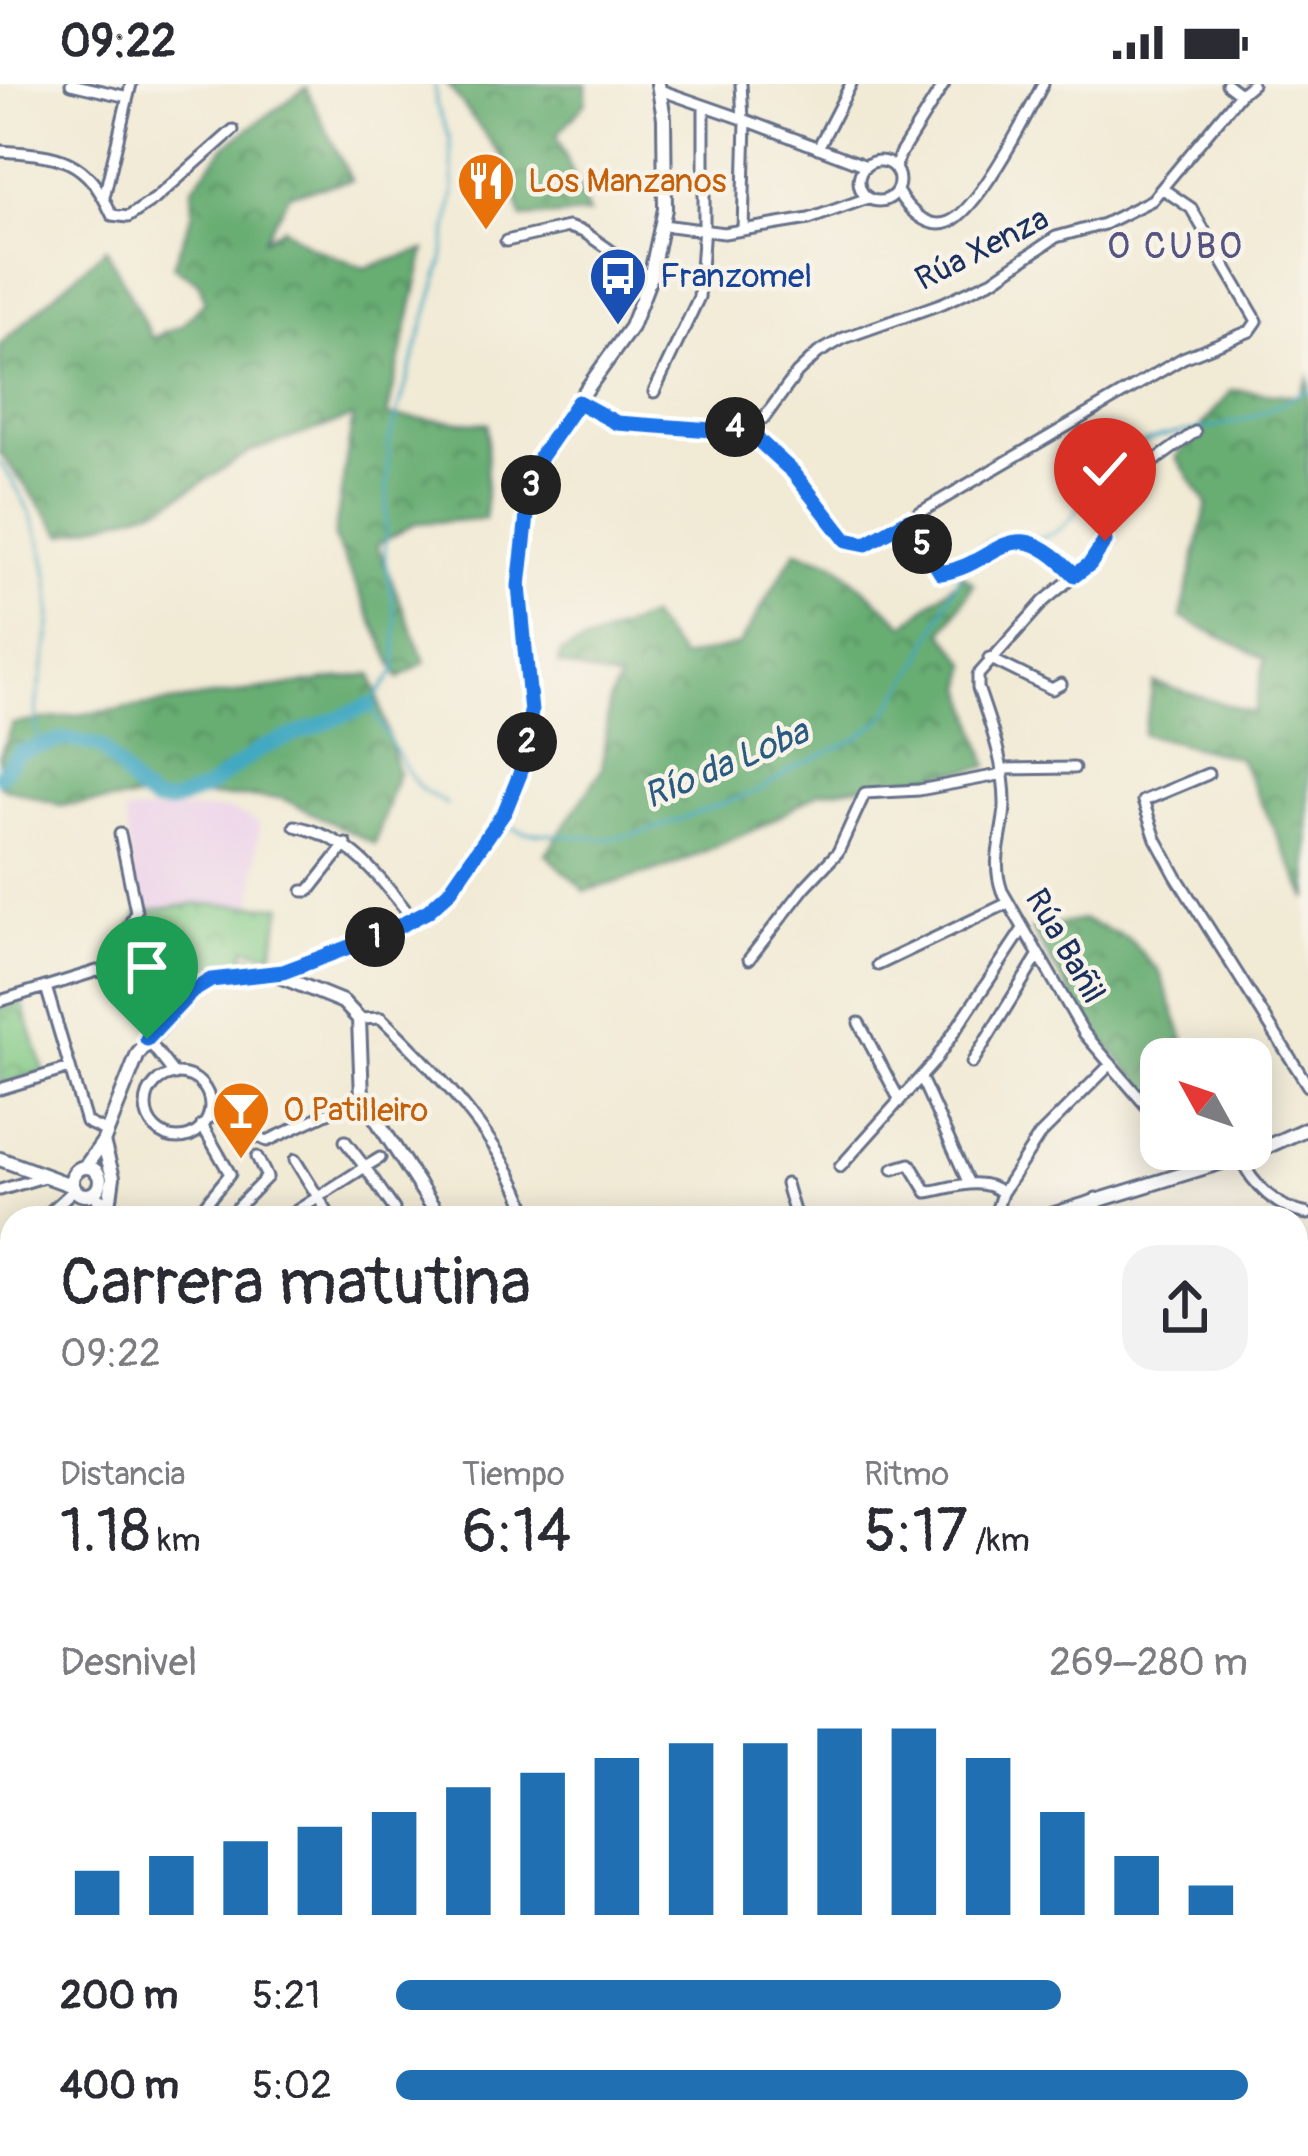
<!DOCTYPE html>
<html lang="es">
<meta charset="utf-8">
<style>
:root{--surface:#fff;--page:#f2f2f3;--text:#2b2b33;--muted:#7c7c81;--accent:#1f6fb2}
body{margin:0;font-family:Pangolin,sans-serif;background:var(--page);color:var(--text);height:100vh;display:flex;flex-direction:column;font-size:45px;white-space:nowrap}
*{box-sizing:border-box;margin:0}
p{font-size:39px;color:var(--muted)}
.icon{flex:none;width:66px;height:66px;fill:none;stroke:currentColor;stroke-width:2;stroke-linecap:round;stroke-linejoin:round}
.map{position:relative;flex:1;overflow:hidden}
.details{position:absolute;left:0px;top:1122px;width:1308px;height:951px;display:flex;flex-direction:column;background:var(--surface);border-radius:36px 36px 0 0;box-shadow:0 6px 30px #0003}
.details>*{flex:none}
.needle{width:78px;rotate:310deg}
.buttons{position:absolute;left:1140px;top:954px;display:grid;gap:24px}
.buttons a{display:grid;place-items:center;width:132px;height:132px;border-radius:24px;background:var(--surface);box-shadow:0 6px 30px #0003;font-size:60px}
.pin{position:absolute;display:grid;place-items:center;width:102px;height:102px;color:#fff;margin:-123px -51px;border-radius:50% 50% 50% 0;rotate:-45deg;box-shadow:0 0 12px #0007}
.pin .icon{rotate:45deg}
.km{position:absolute;width:60px;height:60px;margin:-30px;border-radius:50%;background:#222;color:#fff;font-size:33px;line-height:60px;text-align:center}
.round{display:grid;place-items:center;flex:none;width:126px;height:126px;border-radius:36px;background:var(--page)}
.overview{display:flex;align-items:center;justify-content:space-between;height:204px;padding:0 60px}
h1{font-size:66px;font-weight:600;line-height:90px}
.stats{display:grid;grid-template-columns:repeat(3,1fr);gap:18px;height:204px;padding:12px 60px}
.stats div{display:grid;align-content:center}
.stats b{font-size:60px;font-weight:600}
.stats small{font-size:33px;font-weight:400}
.stats p{font-size:33px}
.chart{height:336px;padding:24px 60px}
.chart p{display:flex;justify-content:space-between}
.chart svg{width:100%;height:216px;margin-top:12px;stroke:var(--accent);stroke-width:6}
ul{padding:0 60px;list-style:none;font-size:39px}
li{display:grid;grid-template-columns:192px 144px 1fr;align-items:center;height:90px}
li i{height:30px;border-radius:15px;background:var(--accent)}
.status{display:flex;justify-content:space-between;align-items:center;height:84px;padding:0 60px;background:var(--surface);direction:ltr}
.status svg{height:33px;fill:currentColor}
.map>svg:first-child{display:block}
</style>
<div class="status"><b>09:22</b><svg viewBox="0 0 49 12"><path d="M0 12V9h3v3zM5 12V6h3v6zM10 12V3h3v9zM15 12V0h3v12zM26 1h20v11H26zM47 4h2v5h-2z"/></svg></div>
<div class="map">
<svg width="1308" height="2072" viewBox="0 0 1308 2072">
<defs>
<pattern id="forest-crowns" width="20" height="18" patternUnits="userSpaceOnUse" patternTransform="scale(3)"><rect width="20" height="18" fill="#68ad72"/><path d="M2 6a3 3 0 1 1 6 0M12 15a3 3 0 1 1 6 0" fill="none" stroke="#558d61"/></pattern>
<pattern id="park-crowns" width="20" height="18" patternUnits="userSpaceOnUse" patternTransform="scale(3)"><rect width="20" height="18" fill="#81c985"/><path d="M2 6a3 3 0 1 1 6 0M12 15a3 3 0 1 1 6 0" fill="none" stroke="#69a470"/></pattern>
</defs>
<rect width="100%" height="100%" fill="#f7f3e8"/>
<filter id="ink" filterUnits="userSpaceOnUse"><feTurbulence type="fractalNoise" baseFrequency=".00833" numOctaves="2"/><feDisplacementMap in="SourceGraphic" scale="24" xChannelSelector="R" yChannelSelector="G"/><feConvolveMatrix kernelMatrix="1 2 1 2 8 2 1 2 1" color-interpolation-filters="sRGB"/></filter>
<filter id="wash" filterUnits="userSpaceOnUse"><feTurbulence type="fractalNoise" baseFrequency=".004" numOctaves="4" result="noise"/><feDisplacementMap in="SourceGraphic" scale="48" xChannelSelector="R" yChannelSelector="G"/><feGaussianBlur stdDeviation="2.7" result="paint"/><feColorMatrix in="noise" values="0 0 0 0 0 0 0 0 0 0 0 0 0 0 0 0 0 1.4 0 .05"/><feComposite in="paint" operator="in"/></filter>
<g filter="url(#wash)">
<rect width="100%" height="100%" fill="#f1ead5"/>
<path fill="#ecd1ea" d="M176,726H230L259,739L253,820H194L138,828L125,729Z"/>
<path fill="url(#forest-crowns)" stroke="#426e68" stroke-width="3" d="M447,0H586V18L557,51L589,130L522,134L507,79Z
M306,4L351,96L290,110L263,157L283,143L311,163L365,184L425,166L387,332L488,340L485,435L416,439L377,461L425,578L399,594L334,454L353,333L252,367L165,421L63,451L0,369V261L106,164L152,254L181,242L205,217L199,199L173,182L193,128L192,104L226,61Z
M1308,294V815L1239,674L1143,650L1154,599L1254,629L1265,575L1181,533L1207,420L1176,373L1232,306L1298,312Z
M796,467L833,477L905,541L964,491L974,500L943,548L968,580L965,603L988,683L820,708L765,741L666,784L585,807L546,770L602,685L609,618L619,597L559,580L561,568L649,533L682,574L739,561Z
M372,590L398,689L375,760L281,714L189,712L60,721L0,702V672L12,640Z
M1083,836L1128,854L1160,889L1191,975H1161V1021L1092,945L1031,845Z"/>
<path fill="url(#park-crowns)" stroke="#4e7c72" stroke-width="3" d="M194,820L282,822L272,870L245,864L243,872L258,874L257,883H221L188,892V900L151,939L125,900L116,873L138,828Z
M22,918L44,987L0,1000V925Z"/>
<g fill="none" stroke-linecap="round" stroke-linejoin="round">
<path stroke="#42a9c2" stroke-width="3" d="M435,0L436,20L450,55L454,107L443,176L389,358L385,471L396,537V586L370,621L408,689L421,705L446,720
M0,379C41,433 59,500 47,567C39,608 33,618 38,661
M969,475C1003,432 1015,465 1051,450C1079,438 1095,389 1126,369C1160,346 1194,349 1232,339C1259,332 1284,319 1308,305
M508,742L523,748L608,755L645,748L760,706L793,684L857,655L884,633L918,581L961,488
M1296,1518L1308,1511
M530,2072L536,2061"/>
<path stroke="#42a9c2" stroke-width="15" d="M0,692L18,669L65,655L101,662L138,707L154,718L170,719L204,706L260,665L370,621"/>
</g>
</g>
<g filter="url(#ink)">
<g fill="none" stroke-linecap="round" stroke-linejoin="round">
<defs>
<path id="street" d="M71,0L128,13
M1227,0L1240,10L1252,0
M660,6L743,35L741,0
M743,35L866,82
M818,64L851,0
M0,67C60,71 86,73 112,131L128,133L155,115L233,46
M859 97a20 20 0 1 1 40 0a20 20 0 1 1-40 0Z
M895,84L900,70L944,0
M897,107C906,123 927,147 949,138C979,126 1027,31 1043,0
M104,113L131,0
M663,141L724,149L809,135L868,114
M743,146L746,37
M506,157L568,143L584,148L650,194
M654,308L699,213L704,142V22
M578,318L617,339L712,346L764,334L797,289L818,269L844,254L943,219L993,196L1056,153L1104,140L1152,116L1240,10
M743,342L793,388L846,456L866,460L1183,274L1250,247L1257,237L1191,124L1163,105
M908,436L941,489C1000,480 1010,422 1075,491
M989,574L1052,605L1061,600
M1003,685L1074,684
M1208,690L1143,717L1156,755L1176,792L1308,1002
M295,742C355,755 377,792 414,836
M303,807H309L346,760
M749,875L805,803L838,768L865,709L919,706L1004,690
M878,881L1008,819
M108,889L136,827L120,750
M108,889L152,950
M46,903L86,1038L107,1048
M0,917L97,887L108,889
M359,935L381,934C436,987 507,1060 529,1134
M859,939L900,1017
M147,955L175,991
M972,979L1038,872
M146 1022a32 32 0 1 1 64 0a32 32 0 1 1-64 0Z
M921,994L969,1100
M0,1005L70,984
M210,1031L267,1057L362,1013
M1161,1039L1084,949L1002,807C991,776 1003,754 1005,723C1006,682 991,642 978,604V591L1044,517L1089,480L1105,457L1118,416L1131,394L1195,348
M345,1057L365,1083L380,1074
M1181,1065L1194,1086
M1240,1073C1252,1101 1279,1126 1308,1130
M295,1076L331,1134
M840,1083L934,978L1023,845
M893,1085L910,1080L927,1108C952,1104 982,1091 1002,1109L994,1134
M786,1100L796,1134
M0,1106L47,1092
M1002,1109L1039,1052L1111,980
M1096,1114L1099,1134
M43,1134L75,1105
M194,1134L230,1090L202,1041
M227,1134L267,1093L257,1073
M285,1134L365,1083L394,1125
M0,1179L12,1167
M0,1189L12,1210
M1296,1389L1308,1392
M0,1427L12,1424
M0,1533L12,1583
M0,1619L12,1624
M0,1692L12,1666
M0,1708L12,1712
M0,1807L12,1811
M812,2065L813,2061
M10,2072L12,2030
M102,2072L104,2061
M283,2072L286,2061
M502,2072L508,2061
M611,2072L622,2061"/>
<path id="secondary" d="M274,890L343,918L359,935L362,1013L440,1134
M103,1058L113,1093L110,1115
M0,1075L73,1102
M72 1097a14 14 0 1 1 28 0a14 14 0 1 1-28 0Z
M85,1083L103,1058L138,970L191,909L219,893L283,888L386,849L428,827L449,808L512,714L531,629L519,502L530,405L549,358L631,243L650,194L665,125L664,34L658,0
M99,1116L128,1134
M1041,1134L1255,1068L1308,1044
M1296,1378L1308,1373
M370,2072L376,2061
M691,2072V2061"/>
</defs>
<use href="#street" stroke="#667088" stroke-width="15"/>
<use href="#secondary" stroke="#667088" stroke-width="18"/>
<use href="#street" stroke="#fff" stroke-width="9"/>
<use href="#secondary" stroke="#fff" stroke-width="12"/>
</g>
</g>
<g fill="none" stroke-linecap="round" stroke-linejoin="round" filter="url(#ink)">
<defs>
<path id="route" d="M147,955L191,908L211,896L283,888L386,849L428,827L449,808L505,727L520,690L531,628L519,502L530,405L540,373L578,318L617,339L712,346L743,342L793,388L846,456L866,460L908,436L941,489C1000,480 1009,422 1075,491L1090,480L1105,457"/>
</defs>
<use href="#route" stroke="#fff" stroke-width="24"/>
<use href="#route" stroke="#1a73e8" stroke-width="15"/>
</g>
<defs>
<symbol id="restaurant-pin" viewBox="-11 -11 22 30"><path d="M0 17L-7.5 6A9.5 9.5 0 1 1 7.5 6Z" fill="#e8710a" stroke="#f7f3e8"/><path d="M-5-6h1v4h1v-4h1v4h1v-4h1v5L-1.5 .5V6h-2V.5L-5-1ZM5-6V6H3V1.5H1.5Q1.5-4 5-6Z" fill="#fff"/></symbol>
<symbol id="bus-pin" viewBox="-11 -11 22 30"><path d="M0 17L-7.5 6A9.5 9.5 0 1 1 7.5 6Z" fill="#1a4fb4" stroke="#f7f3e8"/><path d="M-5-6H5V4H4V6H2V4H-2V6H-4V4H-5ZM-3.5-4V0h7V-4ZM-3.5 1.2v1.5H-2V1.2ZM2 1.2v1.5H3.5V1.2Z" fill="#fff"/></symbol>
<symbol id="bar-pin" viewBox="-11 -11 22 30"><path d="M0 17L-7.5 6A9.5 9.5 0 1 1 7.5 6Z" fill="#e8710a" stroke="#f7f3e8"/><path d="M-6-5H6L.8 .8V4.5H3.5V6h-7V4.5H-.8V.8Z" fill="#fff"/></symbol>
</defs>
<g fill-rule="evenodd">
<use href="#restaurant-pin" x="453" y="64" width="66" height="90"/>
<use href="#bus-pin" x="585" y="159" width="66" height="90"/>
<use href="#bar-pin" x="208" y="993" width="66" height="90"/>
</g>
<g text-anchor="middle" dominant-baseline="central" stroke-width="9" stroke-linejoin="round" paint-order="stroke">
<g font-size="33" fill="#c56008" stroke="#f7f3e8" text-anchor="start">
<text x="528" y="97">Los Manzanos</text>
<text x="283" y="1026">O Patilleiro</text>
</g>
<g font-size="33" fill="#1b2f5e" stroke="#f7f3e8">
<text transform="translate(982 165) rotate(-27)">Rúa Xenza</text>
<text transform="translate(1065 862) rotate(60)">Rúa Bañil</text>
</g>
<g font-size="33" fill="#164399" stroke="#f7f3e8" text-anchor="start">
<text x="660" y="192">Franzomel</text>
</g>
<g font-size="36" letter-spacing="3" fill="#555381" stroke="#f7f3e8">
<text x="1176" y="162">O CUBO</text>
</g>
<g font-size="36" font-style="italic" fill="#295a81" stroke="#f7f3e8">
<text transform="translate(726 680) rotate(-23)">Río da Loba</text>
</g>
</g>
</svg>
<div class="buttons">
<a><svg class="needle" viewBox="-14 -14 28 28"><path d="M0-13l5 13h-10z" fill="#e53935"/><path d="M0 13l5-13h-10z" fill="#7c7c81"/></svg></a>
</div>
<div class="pin" style="left:147px;top:955px;background:#1e9e55"><svg class="icon" aria-label="arrive" viewBox="0 0 24 24"><path d="M6 21V4h12l-3 4 3 4H6"/></svg></div>
<div class="pin" style="left:1105px;top:457px;background:#d93025"><svg class="icon" aria-label="check" viewBox="0 0 24 24"><path d="M5 12l5 5 9-10"/></svg></div>
<b class="km" style="left:375px;top:853px">1</b>
<b class="km" style="left:527px;top:658px">2</b>
<b class="km" style="left:531px;top:401px">3</b>
<b class="km" style="left:735px;top:343px">4</b>
<b class="km" style="left:922px;top:460px">5</b>
<section class="details">
<div class="overview"><div><h1>Carrera matutina</h1><p>09:22</p></div><a class="round"><svg class="icon" aria-label="share" viewBox="0 0 24 24"><path d="M12 15V3M7 8l5-5 5 5M5 13v7h14v-7"/></svg></a></div>
<div class="stats">
<div><p>Distancia</p><b>1.18<small> km</small></b></div>
<div><p>Tiempo</p><b>6:14</b></div>
<div><p>Ritmo</p><b>5:17<small> /km</small></b></div>
</div>
<div class="chart"><p><span>Desnivel</span>269–280 m</p>
<svg viewBox="0 0 160 44" preserveAspectRatio="none"><path d="M5 44V35M15 44V32M25 44V29M35 44V26M45 44V23M55 44V18M65 44V15M75 44V12M85 44V9M95 44V9M105 44V6M115 44V6M125 44V12M135 44V23M145 44V32M155 44V38"/></svg>
</div>
<ul>
<li><b>200 m</b>5:21<i style="width:78%"></i></li>
<li><b>400 m</b>5:02<i style="width:100%"></i></li>
</ul>
</section>
</div>
